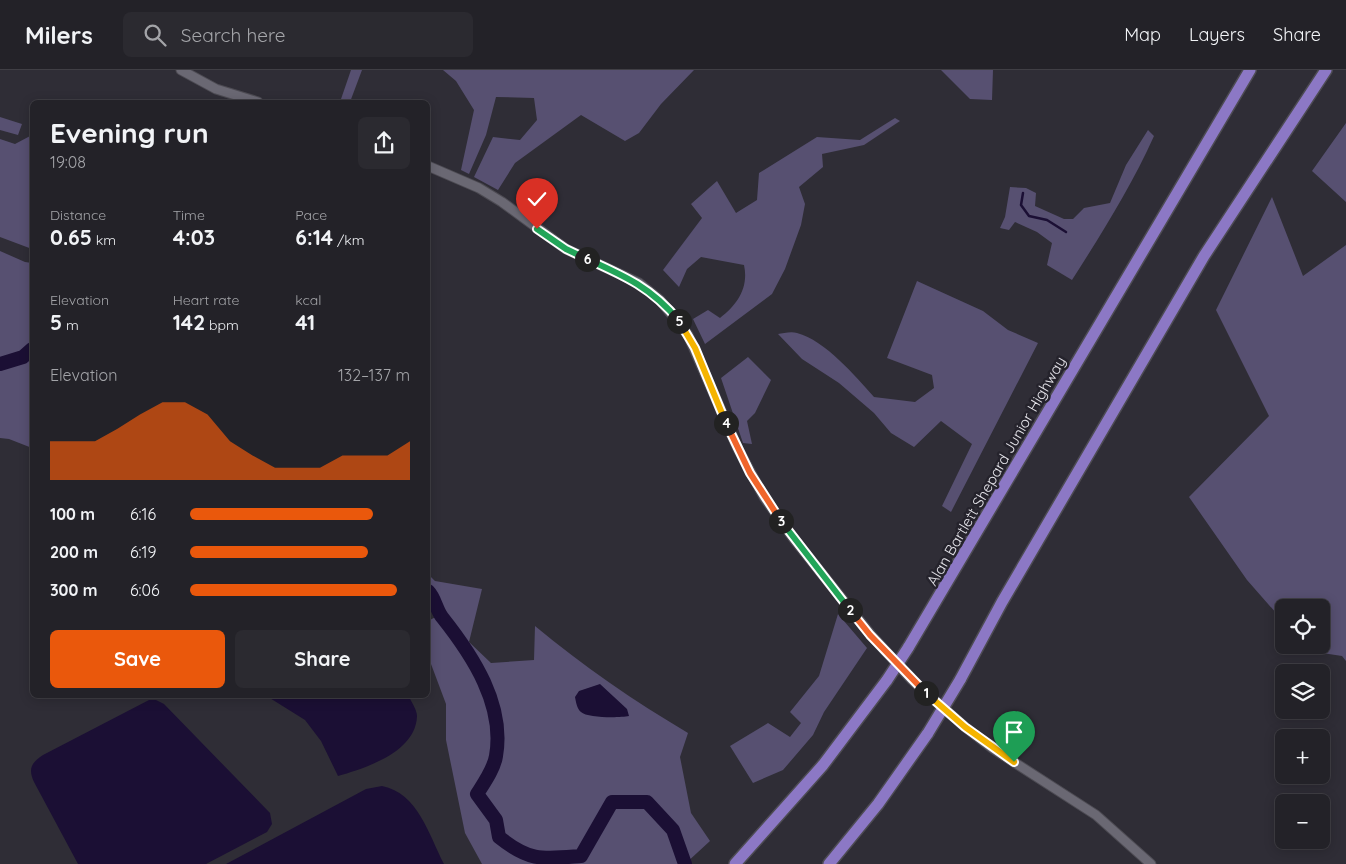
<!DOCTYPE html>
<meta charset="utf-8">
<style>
:root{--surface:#232228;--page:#2b2a30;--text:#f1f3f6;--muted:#a3a4a8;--line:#403f45;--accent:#ea580c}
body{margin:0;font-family:Quicksand,sans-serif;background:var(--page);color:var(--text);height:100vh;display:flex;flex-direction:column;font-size:19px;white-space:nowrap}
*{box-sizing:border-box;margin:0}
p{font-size:16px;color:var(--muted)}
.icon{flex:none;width:28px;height:28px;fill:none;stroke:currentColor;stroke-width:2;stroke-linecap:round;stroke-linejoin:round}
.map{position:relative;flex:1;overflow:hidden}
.drawer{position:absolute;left:30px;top:30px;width:400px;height:598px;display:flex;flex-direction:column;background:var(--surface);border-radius:8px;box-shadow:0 2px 12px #0003,0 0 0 1px var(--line)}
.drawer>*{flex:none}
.fabs{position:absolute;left:1275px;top:529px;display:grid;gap:10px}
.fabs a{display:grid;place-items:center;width:55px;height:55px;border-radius:8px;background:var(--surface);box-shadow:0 2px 12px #0003,0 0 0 1px var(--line);font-size:25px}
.pin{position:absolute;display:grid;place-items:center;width:42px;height:42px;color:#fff;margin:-51px -21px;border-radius:50% 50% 50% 0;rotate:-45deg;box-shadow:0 0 5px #0007}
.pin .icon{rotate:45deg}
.km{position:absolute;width:25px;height:25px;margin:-12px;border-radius:50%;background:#222;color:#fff;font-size:14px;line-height:25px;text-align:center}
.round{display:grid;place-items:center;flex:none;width:52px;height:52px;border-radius:8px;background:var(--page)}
.headline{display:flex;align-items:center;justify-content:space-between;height:85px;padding:0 20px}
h1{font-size:28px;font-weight:800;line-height:38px}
.stats{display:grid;grid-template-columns:repeat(3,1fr);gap:8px;height:85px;padding:5px 20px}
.stats div{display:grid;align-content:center}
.stats b{font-size:21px;font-weight:800}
.stats small{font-size:14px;font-weight:400}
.stats p{font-size:14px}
.chart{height:140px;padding:10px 20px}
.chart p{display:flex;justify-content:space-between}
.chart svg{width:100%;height:90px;margin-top:5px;fill:var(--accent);opacity:.7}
.button{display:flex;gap:10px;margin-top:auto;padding:10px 20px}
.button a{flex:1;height:58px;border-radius:8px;background:var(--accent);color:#fff;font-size:20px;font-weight:800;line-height:58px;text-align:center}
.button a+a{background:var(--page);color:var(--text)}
ul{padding:0 20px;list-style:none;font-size:16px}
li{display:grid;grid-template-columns:80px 60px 1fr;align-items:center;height:38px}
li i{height:12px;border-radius:6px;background:var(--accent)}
header{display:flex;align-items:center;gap:30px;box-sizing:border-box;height:70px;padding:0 25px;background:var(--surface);border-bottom:1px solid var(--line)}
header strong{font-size:24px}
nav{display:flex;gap:28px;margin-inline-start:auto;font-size:18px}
.search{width:350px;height:45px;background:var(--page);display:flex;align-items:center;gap:12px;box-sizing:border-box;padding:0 18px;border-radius:8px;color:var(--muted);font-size:19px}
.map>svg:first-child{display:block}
</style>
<header>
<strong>Milers</strong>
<div class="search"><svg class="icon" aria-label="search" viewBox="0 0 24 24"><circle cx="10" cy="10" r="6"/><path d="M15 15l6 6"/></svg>Search here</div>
<nav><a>Map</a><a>Layers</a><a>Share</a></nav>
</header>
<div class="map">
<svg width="1346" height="794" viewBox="0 0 1346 794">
<rect width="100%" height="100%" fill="#2f2d36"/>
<path fill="#575071" d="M351,0H362L350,32H340Z
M443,0H694L661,34L639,63L625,71L581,45L515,93L498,120L474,107L493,67L520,70L537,50L534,28L496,27L486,65L469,104L461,100L474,40L456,11Z
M941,0H993L992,30L970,29Z
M0,47L22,54L18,65L0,60Z
M895,48L900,51L864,75L822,84L823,97L799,117L805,134L801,155L785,199L772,224L705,274L693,249L708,240L720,248C737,235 749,218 744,195L701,187L687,199L679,217L663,200L702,148L691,134L717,111L736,143L757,130L759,103L817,67L860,70Z
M1346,53V132L1312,101Z
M1148,60L1154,66C1131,117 1102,163 1072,210L1047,195L1052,173L1037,162L1015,152L1009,160L1000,158L1005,147L1010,117L1026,118L1036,123L1035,136L1064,149H1073L1084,138L1110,133L1126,95Z
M32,65V179L0,167V69L15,74Z
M1272,127L1303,206L1346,175V591L1342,586L1309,581L1304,575H1321V538H1284V552L1247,510L1189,427L1269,346L1216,240Z
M0,181L25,192L32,193V378L9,369L0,368Z
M917,211L983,241L1008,260L1038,273L951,442L942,436L972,374L941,351L914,377L891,363L874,343L839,313L802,289L778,264C783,263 792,261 797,263C825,270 856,307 874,327L915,332L934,318L932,305L887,288Z
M748,287L771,310L755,343L747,351L752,374L743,373L721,308Z
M428,504L435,511L482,519L469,572L491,593L534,590L535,556C583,596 634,631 688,663L680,687L691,743L710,771L685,794H482L465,763L446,670V634L428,586V551L445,542L428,516Z
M838,544L867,578L824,642L813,665L783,700L753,713L730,676L768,653L790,667L801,653L790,642L819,606Z"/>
<path fill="#1b0f34" d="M600,614L627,639L629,646C619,648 587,648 581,642C577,639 576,632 575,627L579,621Z
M265,625H408C411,631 417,640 417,646C416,682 366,698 338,706L321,671L305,650Z
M149,630H156L164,634L270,743L272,754L267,762L206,794H78L34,712C28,699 31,693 43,685Z
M382,716C418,723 429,765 444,794H226L366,719Z"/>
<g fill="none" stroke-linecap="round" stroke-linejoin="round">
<path stroke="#1b0f34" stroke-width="2.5" d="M1023,123L1021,135L1029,146L1047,150L1066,162"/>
<path stroke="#1b0f34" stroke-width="14" d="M0,294L23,287L32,279
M428,521C435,528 436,539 442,547C473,586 505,635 496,686C494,699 484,713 477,724L496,750L499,767C530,792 543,789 581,786L612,732H647L673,760L685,794"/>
<defs>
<path id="secondary" d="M181,0L216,19L258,32
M428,96L479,118L502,132L566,179L639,213L660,230L688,265L738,379L764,427L794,469L871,565L912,610L965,657L992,678L1096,745L1151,794"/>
<path id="highway" d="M908,578L1250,0
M960,610L1002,532L1204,186L1326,0
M735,794L823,695L887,610
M829,794L878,734L928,663"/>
</defs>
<use href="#secondary" stroke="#4d4b53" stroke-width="11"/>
<use href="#highway" stroke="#4d4b53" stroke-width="14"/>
<use href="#secondary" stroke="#6a6873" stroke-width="9"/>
<use href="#highway" stroke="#8c78c5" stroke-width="11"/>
<defs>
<path id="highway-bridge" d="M887,610L908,578
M928,663L960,610"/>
</defs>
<use href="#highway-bridge" stroke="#4d4b53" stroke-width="14" stroke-linecap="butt"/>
<use href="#highway-bridge" stroke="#8c78c5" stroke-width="11"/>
</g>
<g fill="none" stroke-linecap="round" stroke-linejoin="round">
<defs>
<path id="split-1" d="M926,623L965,657L1014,692"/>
<path id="split-2" d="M850,540L870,565L926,623"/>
<path id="split-3" d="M781,451L850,540"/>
<path id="split-4" d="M726,353L750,403L781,451"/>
<path id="split-5" d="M679,251L695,278L726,353"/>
<path id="split-6" d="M587,189C625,206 652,218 679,251"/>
<path id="split-7" d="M537,159L566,179L587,189"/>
</defs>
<use href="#split-1" stroke="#fff" stroke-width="10"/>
<use href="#split-2" stroke="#fff" stroke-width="10"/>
<use href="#split-3" stroke="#fff" stroke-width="10"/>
<use href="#split-4" stroke="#fff" stroke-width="10"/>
<use href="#split-5" stroke="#fff" stroke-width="10"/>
<use href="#split-6" stroke="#fff" stroke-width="10"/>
<use href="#split-7" stroke="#fff" stroke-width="10"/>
<use href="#split-1" stroke="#f5b400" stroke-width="6"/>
<use href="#split-2" stroke="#f0652b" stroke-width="6"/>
<use href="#split-3" stroke="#22a559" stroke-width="6"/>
<use href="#split-4" stroke="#f0652b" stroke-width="6"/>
<use href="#split-5" stroke="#f5b400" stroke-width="6"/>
<use href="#split-6" stroke="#22a559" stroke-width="6"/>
<use href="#split-7" stroke="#22a559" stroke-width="6"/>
</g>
<g text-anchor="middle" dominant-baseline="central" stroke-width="5" stroke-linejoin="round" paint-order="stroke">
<g font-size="15" fill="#e6e5eb" stroke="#25232c">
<text transform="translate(996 401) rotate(-60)">Alan Bartlett Shepard Junior Highway</text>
</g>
</g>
</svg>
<div class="fabs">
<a><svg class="icon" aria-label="locate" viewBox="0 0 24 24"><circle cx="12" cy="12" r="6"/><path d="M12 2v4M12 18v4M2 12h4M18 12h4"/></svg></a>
<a><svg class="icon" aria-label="layers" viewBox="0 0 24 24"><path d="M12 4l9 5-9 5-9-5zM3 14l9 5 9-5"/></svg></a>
<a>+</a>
<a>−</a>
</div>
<div class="pin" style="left:1014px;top:692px;background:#1e9e55"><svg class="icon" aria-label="arrive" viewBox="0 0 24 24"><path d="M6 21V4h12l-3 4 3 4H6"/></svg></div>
<div class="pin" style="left:537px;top:159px;background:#d93025"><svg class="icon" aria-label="check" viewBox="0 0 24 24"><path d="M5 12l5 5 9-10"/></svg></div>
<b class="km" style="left:926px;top:623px">1</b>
<b class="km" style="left:850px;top:540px">2</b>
<b class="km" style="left:781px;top:451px">3</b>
<b class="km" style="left:726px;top:353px">4</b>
<b class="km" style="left:679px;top:251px">5</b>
<b class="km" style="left:587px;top:189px">6</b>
<section class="drawer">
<div class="headline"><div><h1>Evening run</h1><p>19:08</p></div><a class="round"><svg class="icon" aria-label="share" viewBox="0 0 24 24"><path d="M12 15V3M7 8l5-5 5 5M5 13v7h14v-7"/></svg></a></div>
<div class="stats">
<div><p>Distance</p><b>0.65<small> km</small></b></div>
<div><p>Time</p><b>4:03</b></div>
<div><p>Pace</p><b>6:14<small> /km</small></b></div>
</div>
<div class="stats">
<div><p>Elevation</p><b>5<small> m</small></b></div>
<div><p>Heart rate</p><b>142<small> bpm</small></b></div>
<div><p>kcal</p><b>41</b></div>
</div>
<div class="chart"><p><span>Elevation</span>132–137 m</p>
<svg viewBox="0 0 160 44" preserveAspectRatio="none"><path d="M0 44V25L10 25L20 25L30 19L40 12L50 6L60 6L70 12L80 25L90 32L100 38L110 38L120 38L130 32L140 32L150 32L160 25V44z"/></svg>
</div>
<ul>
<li><b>100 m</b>6:16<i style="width:83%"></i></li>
<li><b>200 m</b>6:19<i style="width:81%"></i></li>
<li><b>300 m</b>6:06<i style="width:94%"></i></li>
</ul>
<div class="button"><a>Save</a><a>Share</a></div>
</section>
</div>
